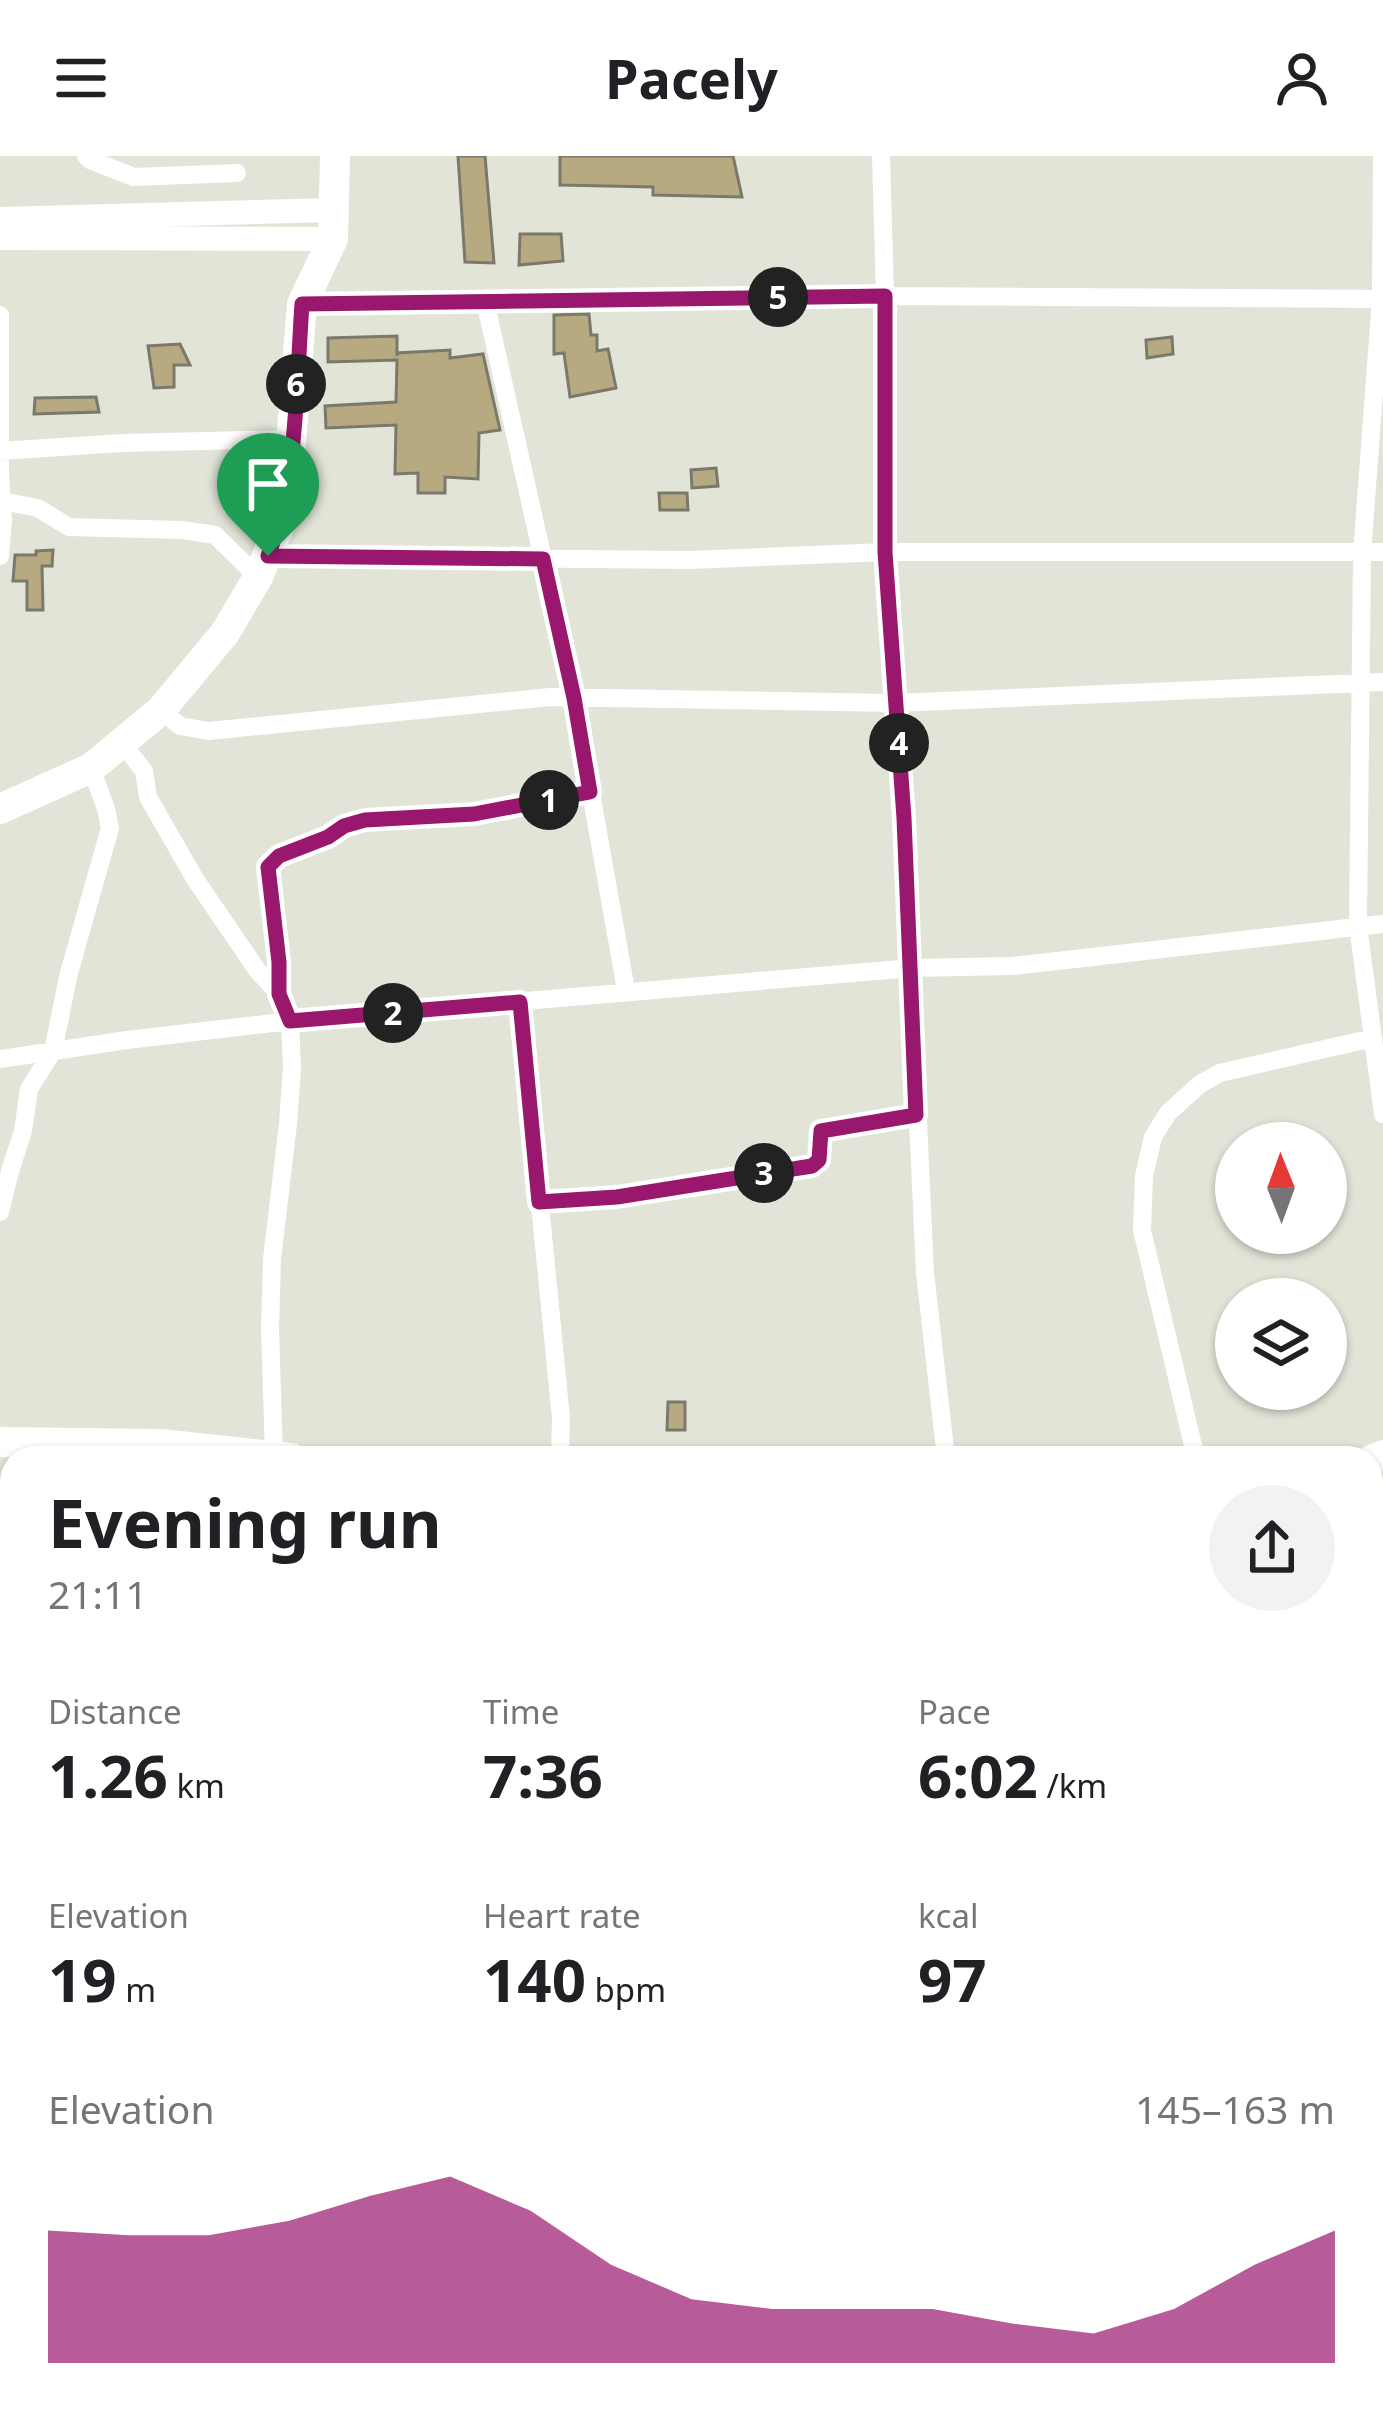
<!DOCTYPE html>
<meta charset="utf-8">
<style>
:root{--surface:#fff;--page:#f2f2f2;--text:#202124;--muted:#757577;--accent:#99186d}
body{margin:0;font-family:"Noto Sans",sans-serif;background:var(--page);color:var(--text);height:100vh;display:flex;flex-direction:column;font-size:45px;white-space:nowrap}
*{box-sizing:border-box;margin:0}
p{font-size:39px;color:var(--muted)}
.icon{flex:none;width:66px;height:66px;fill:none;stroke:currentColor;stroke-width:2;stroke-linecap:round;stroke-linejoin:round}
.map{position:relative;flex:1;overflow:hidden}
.details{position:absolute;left:0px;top:1290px;width:1383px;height:972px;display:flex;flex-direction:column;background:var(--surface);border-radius:36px 36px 0 0;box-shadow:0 3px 9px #0004}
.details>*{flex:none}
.needle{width:78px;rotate:359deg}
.fabs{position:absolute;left:1215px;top:966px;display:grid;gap:24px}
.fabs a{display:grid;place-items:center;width:132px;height:132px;border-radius:50%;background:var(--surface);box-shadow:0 3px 9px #0004;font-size:60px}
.pin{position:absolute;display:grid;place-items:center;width:102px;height:102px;color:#fff;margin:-123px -51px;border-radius:50% 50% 50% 0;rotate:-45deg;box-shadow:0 0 12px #0007}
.pin .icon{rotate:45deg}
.km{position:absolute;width:60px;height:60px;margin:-30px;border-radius:50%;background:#222;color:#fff;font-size:33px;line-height:60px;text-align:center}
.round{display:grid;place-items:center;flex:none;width:126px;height:126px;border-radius:63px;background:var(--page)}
.summary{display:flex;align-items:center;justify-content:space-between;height:204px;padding:0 48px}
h1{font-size:66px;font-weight:700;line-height:90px}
.metrics{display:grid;grid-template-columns:repeat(3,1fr);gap:18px;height:204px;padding:12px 48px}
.metrics div{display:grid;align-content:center}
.metrics b{font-size:60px;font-weight:700}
.metrics small{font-size:33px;font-weight:400}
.metrics p{font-size:33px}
.chart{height:336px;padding:24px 48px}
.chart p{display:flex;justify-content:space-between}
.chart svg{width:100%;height:216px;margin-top:12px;fill:var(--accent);opacity:.7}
header{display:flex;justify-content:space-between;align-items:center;height:156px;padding:0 48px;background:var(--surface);font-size:54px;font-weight:700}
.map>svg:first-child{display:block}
</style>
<header><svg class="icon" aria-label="menu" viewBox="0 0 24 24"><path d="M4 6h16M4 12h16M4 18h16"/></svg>Pacely<svg class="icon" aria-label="person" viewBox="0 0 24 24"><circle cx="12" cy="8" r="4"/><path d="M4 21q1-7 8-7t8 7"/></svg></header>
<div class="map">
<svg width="1383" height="2262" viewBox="0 0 1383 2262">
<rect width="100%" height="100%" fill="#e1e4d7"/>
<path fill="#7bac9b" d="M1371,1686L1383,1690V1877L1371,1873Z"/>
<path fill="#b7aa81" stroke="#7b786c" stroke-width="3" d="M458,0H485L494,107L465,106Z
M560,0H733L742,41L653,39V31L560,29Z
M520,78H561L563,105L519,109Z
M589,158L591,179H597V195L608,193L616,232L570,241L564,197L554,198V159Z
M397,180V200V197L450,194V202L483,198L500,274L479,277L478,323L445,321V337H418V317L395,318L396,269L326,272L325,250L396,246L397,204L328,206V182Z
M1172,181L1173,198L1147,202L1146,184Z
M180,188L190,209H174V231L154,232L148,190Z
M96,241L99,256L34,258L35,242Z
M716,312L718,330L692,332L691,314Z
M659,337H687L688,354H660Z
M53,394L52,410H42L43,454H27V425H13L15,399H36V395Z
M668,1246H685V1274H667Z"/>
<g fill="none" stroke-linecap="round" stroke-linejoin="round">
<path stroke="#fff" stroke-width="18" d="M86,0L90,4L134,21L237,17
M881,0L885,140V396L904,661L925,1117L946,1302
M1382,0L1381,143L1362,397L1358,770L1383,958
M485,145L574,541L626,834
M302,148L885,140L1383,143
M0,159V319L3,364L0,400
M0,295L122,287L292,283
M2,345L38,352L69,371L182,374L215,379L258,421
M268,400L689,404L885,396H1383
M161,554L180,570L208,575L550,541L896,547L1383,526
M122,587L144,615L148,641L195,723L257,814L279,838L290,865L292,912L288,968L272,1103L270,1173L274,1300
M279,838V806L268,711L279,700L304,692L328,681L344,670L365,664L474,658L590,636
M520,846L561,1262L560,1302
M0,903L127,884L290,865L912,812L1013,810L1383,768
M539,1046L617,1041L812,1010L819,1004L821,975L916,959
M0,1056L10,1015L23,975L29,933L53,895L69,817L110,672L106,653L91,612
M1196,1302L1142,1074L1144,1020L1153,981L1168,957L1200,928L1220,917L1373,882
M1371,1435H1383
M0,1596L12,1597
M0,1998L12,1995
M1371,2083H1383
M1383,2157V2166
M1371,2195L1383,2193
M59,2250L62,2262
M294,2250L298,2262
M552,2250L553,2262
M896,2250L901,2262
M1043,2250L1047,2262
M731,2262L772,2250
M1166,2262L1187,2250"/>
<path stroke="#fff" stroke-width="24" d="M0,63L332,54
M0,82L333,83"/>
<path stroke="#fff" stroke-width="30" d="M0,653L91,612L161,554L225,477L258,421L281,366L288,325L302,148L333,83L335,0
M0,1286L161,1288L291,1302
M1371,1304L1383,1299"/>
</g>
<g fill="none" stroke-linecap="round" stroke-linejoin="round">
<defs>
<path id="route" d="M885,140V396L904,662L916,959L821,975L819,1004L812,1010L617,1041L539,1046L520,846L290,865L279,838V806L268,711L279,700L328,681L344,670L365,664L474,658L590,636L574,542L543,403L268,400C298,321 296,232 302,148Z"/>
</defs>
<use href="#route" stroke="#fff" stroke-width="24"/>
<use href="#route" stroke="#99186d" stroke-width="15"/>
</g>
</svg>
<div class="fabs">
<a><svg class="needle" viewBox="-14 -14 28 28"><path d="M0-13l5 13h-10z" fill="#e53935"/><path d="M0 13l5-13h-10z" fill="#757577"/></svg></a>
<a><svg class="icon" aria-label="layers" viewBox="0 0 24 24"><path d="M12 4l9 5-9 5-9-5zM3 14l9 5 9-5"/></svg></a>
</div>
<div class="pin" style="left:268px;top:400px;background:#1e9e55"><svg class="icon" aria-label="arrive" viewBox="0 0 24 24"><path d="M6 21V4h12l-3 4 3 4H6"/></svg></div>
<b class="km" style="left:549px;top:644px">1</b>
<b class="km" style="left:393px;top:857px">2</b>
<b class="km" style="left:764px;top:1017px">3</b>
<b class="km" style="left:899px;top:587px">4</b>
<b class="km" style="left:778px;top:141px">5</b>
<b class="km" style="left:296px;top:228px">6</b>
<section class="details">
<div class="summary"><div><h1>Evening run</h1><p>21:11</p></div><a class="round"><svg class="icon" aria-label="share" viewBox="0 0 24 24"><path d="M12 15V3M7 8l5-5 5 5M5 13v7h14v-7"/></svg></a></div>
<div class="metrics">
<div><p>Distance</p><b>1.26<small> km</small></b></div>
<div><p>Time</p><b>7:36</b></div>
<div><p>Pace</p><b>6:02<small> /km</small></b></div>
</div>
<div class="metrics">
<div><p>Elevation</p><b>19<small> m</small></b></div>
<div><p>Heart rate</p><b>140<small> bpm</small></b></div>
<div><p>kcal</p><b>97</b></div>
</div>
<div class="chart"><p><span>Elevation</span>145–163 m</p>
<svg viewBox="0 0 160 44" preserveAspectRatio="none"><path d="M0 44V17L10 18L20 18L30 15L40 10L50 6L60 13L70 24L80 31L90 33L100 33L110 33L120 36L130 38L140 33L150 24L160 17V44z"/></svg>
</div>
</section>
</div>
